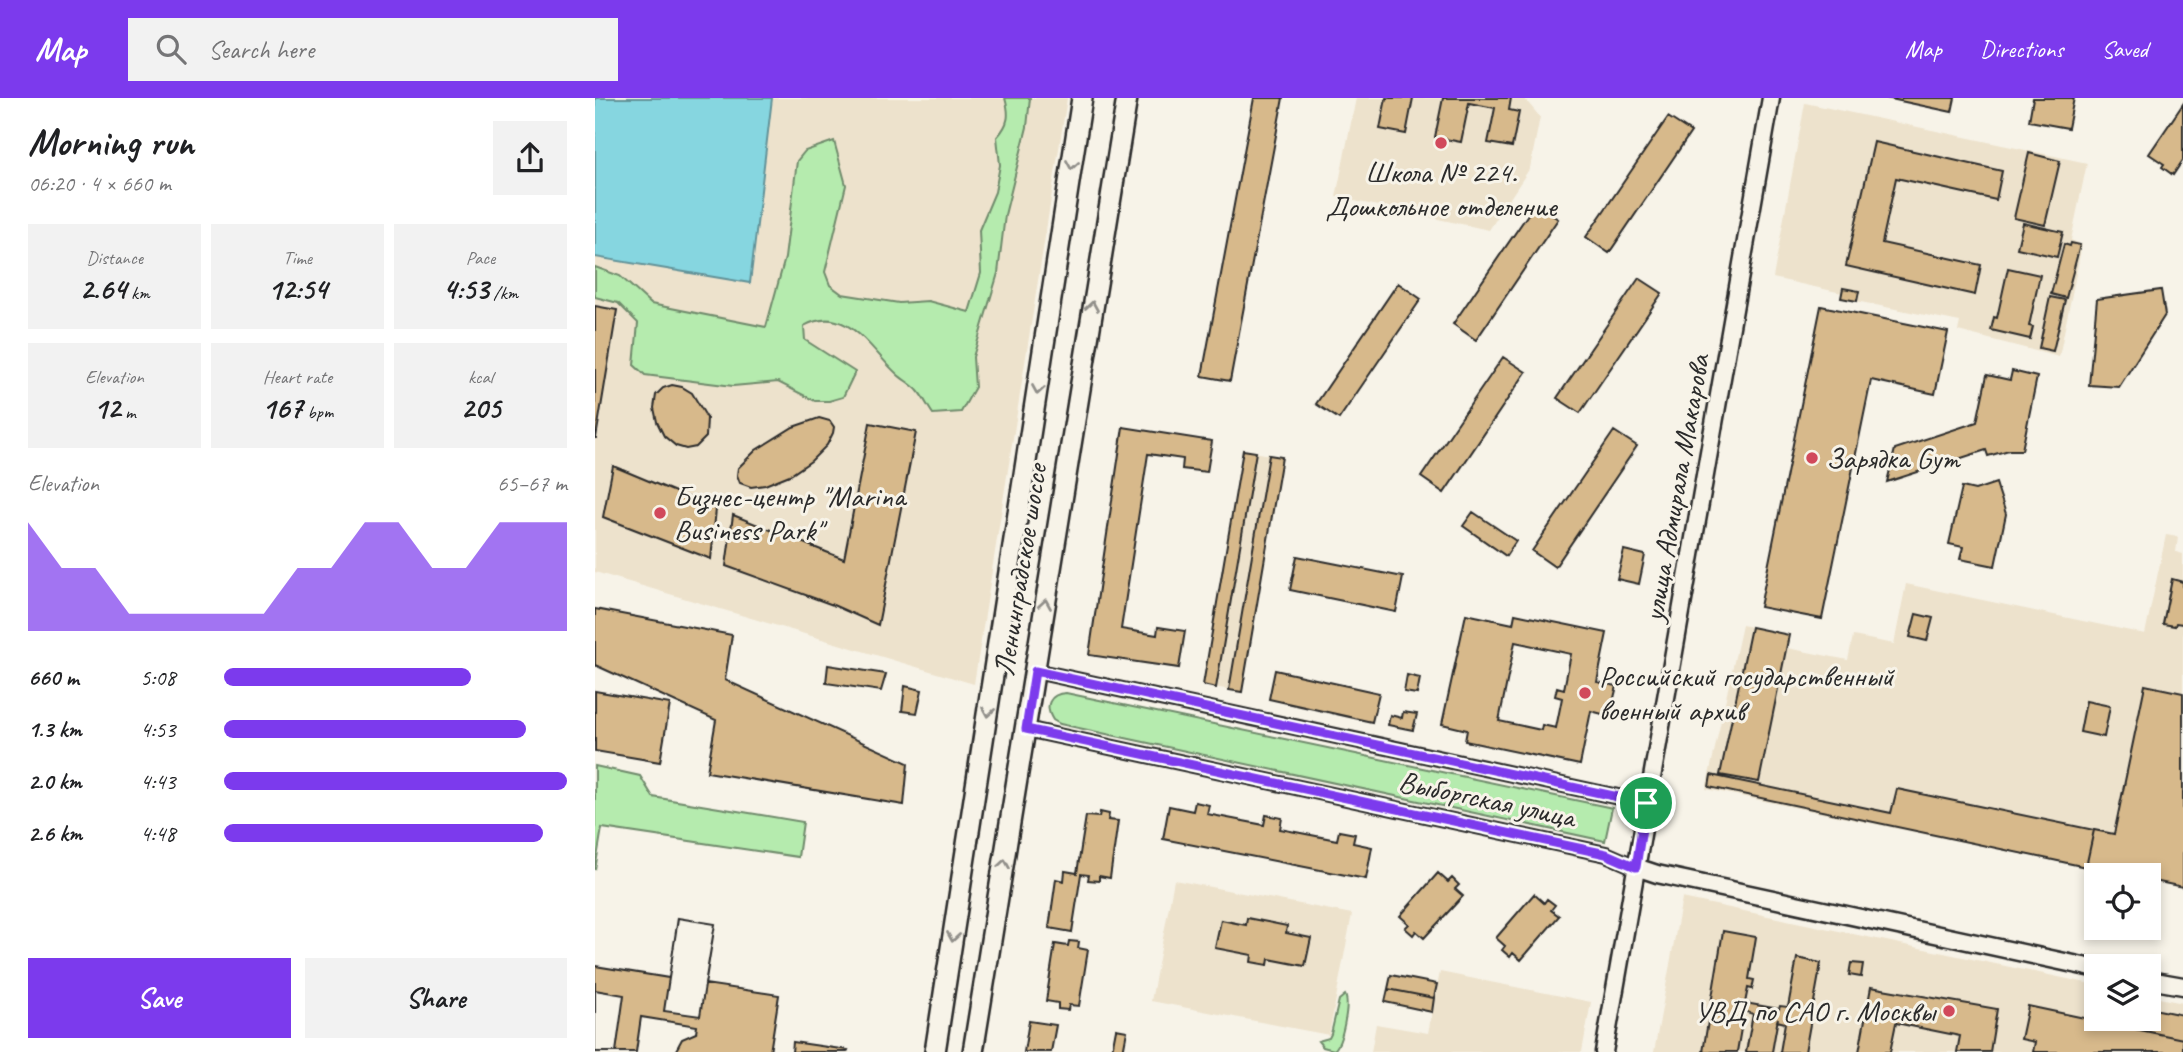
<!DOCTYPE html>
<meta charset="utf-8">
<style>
:root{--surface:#fff;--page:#f2f2f2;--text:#202124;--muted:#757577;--accent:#7c3aed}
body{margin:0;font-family:Caveat,sans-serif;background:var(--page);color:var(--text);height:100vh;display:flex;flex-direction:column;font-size:26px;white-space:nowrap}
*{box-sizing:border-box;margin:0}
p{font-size:23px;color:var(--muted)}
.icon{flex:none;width:38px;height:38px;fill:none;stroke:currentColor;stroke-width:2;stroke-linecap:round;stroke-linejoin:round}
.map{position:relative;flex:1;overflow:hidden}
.sheet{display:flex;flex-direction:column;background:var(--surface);width:595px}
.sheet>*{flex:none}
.buttons{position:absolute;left:1489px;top:765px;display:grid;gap:14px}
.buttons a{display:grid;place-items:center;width:77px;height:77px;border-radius:0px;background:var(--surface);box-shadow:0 4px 10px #0003;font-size:35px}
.pin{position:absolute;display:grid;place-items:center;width:60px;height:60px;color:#fff;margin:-30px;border:4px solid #fff;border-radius:50%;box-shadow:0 2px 7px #0007}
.round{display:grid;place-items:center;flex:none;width:74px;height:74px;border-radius:0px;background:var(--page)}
.headline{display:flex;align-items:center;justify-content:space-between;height:119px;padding:0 28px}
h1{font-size:38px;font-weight:700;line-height:52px}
.metrics{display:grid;grid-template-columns:repeat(3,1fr);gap:10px;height:119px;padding:7px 28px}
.metrics div{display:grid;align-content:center;border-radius:0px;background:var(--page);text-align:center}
.metrics b{font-size:30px;font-weight:700}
.metrics small{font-size:19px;font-weight:400}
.metrics p{font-size:19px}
.chart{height:196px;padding:14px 28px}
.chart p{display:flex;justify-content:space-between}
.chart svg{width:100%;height:126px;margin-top:7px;fill:var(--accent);opacity:.7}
.cta{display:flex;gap:14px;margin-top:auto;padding:14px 28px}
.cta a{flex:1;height:80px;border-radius:0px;background:var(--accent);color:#fff;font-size:28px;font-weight:700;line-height:80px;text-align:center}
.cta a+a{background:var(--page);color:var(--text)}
ul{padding:0 28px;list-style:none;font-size:23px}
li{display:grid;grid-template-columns:112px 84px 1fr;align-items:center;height:52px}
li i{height:18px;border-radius:9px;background:var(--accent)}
header{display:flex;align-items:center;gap:42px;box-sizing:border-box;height:98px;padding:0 35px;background:var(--accent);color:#fff}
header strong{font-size:33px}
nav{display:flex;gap:38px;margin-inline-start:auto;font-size:24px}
.search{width:490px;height:63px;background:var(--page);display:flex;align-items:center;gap:18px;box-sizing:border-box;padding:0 24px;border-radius:0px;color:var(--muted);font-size:26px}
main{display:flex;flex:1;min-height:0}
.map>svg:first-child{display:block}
</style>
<header>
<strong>Map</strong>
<div class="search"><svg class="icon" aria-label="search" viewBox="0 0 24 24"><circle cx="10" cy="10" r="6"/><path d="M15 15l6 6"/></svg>Search here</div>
<nav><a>Map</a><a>Directions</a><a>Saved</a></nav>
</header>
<main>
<section class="sheet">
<div class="headline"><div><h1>Morning run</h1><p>06:20 · 4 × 660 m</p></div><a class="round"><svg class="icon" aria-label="share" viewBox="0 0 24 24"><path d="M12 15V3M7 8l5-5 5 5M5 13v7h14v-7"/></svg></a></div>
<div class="metrics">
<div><p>Distance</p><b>2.64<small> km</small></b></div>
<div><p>Time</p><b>12:54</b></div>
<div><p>Pace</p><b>4:53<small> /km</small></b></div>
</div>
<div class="metrics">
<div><p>Elevation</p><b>12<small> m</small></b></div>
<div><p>Heart rate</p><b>167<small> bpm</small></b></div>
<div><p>kcal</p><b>205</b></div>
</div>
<div class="chart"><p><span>Elevation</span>65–67 m</p>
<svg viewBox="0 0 160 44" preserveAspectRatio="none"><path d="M0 44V6L10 22L20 22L30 38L40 38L50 38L60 38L70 38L80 22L90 22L100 6L110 6L120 22L130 22L140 6L150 6L160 6V44z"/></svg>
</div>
<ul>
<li><b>660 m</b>5:08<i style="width:72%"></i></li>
<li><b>1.3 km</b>4:53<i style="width:88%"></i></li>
<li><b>2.0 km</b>4:43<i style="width:100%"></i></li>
<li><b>2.6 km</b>4:48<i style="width:93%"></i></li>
</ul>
<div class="cta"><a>Save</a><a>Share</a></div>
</section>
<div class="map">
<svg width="1588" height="954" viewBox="0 0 1588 954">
<rect width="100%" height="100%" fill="#f7f3e8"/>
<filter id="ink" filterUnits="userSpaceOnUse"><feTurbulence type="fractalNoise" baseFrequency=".0143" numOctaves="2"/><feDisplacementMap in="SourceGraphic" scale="14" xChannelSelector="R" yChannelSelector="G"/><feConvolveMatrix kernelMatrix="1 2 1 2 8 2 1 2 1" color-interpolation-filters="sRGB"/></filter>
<g filter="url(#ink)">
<path fill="#ede2cc" d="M177,0H472L379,586L0,474V159L155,185Z
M761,0H929L945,19L935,70L894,132L741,99Z
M1210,5L1492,65L1476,142L1487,147L1464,259L1363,233L1365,224L1246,200L1247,195L1178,180Z
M648,352L687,359L647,594L608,587Z
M1571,437L1583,439L1581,454L1588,456V790L1554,783V777H1527L1111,691L1147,527L1194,537L1192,550L1253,562L1258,538L1299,546L1311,486L1550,536Z
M579,782L757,816L734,937L556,903Z
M1087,800L1501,887L1502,920H1554V898L1588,905V954H1059Z
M845,874L996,904L987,954H776L781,926L833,935Z"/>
<path fill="#b5ebae" stroke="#708b6c" stroke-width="2" d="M410,0H435L432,29L410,117L403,175L378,259L380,289L366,314L338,316C333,309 329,300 323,293C317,286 308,282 302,276C276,253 252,204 209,228L210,242L260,274L248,299L234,303H220L183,284L138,288L50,277L39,267L43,225L23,205L0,199V169L25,178L56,206L171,229L190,160L202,63L210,53L239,43L251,87L230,174L235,187L247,196L304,205L333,203L374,214L386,175L384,132L400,94L405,67L402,39C414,26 415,17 410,0Z
M471,595L1013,709L1017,710L1010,743L465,626L458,622C449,608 454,596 471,595Z
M0,668L45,678L58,699L208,724L203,759L7,730L0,772Z
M750,897C755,906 747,946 739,952L728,949L723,943L734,940L736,936L744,902Z"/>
<path fill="#86d6e0" stroke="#629298" stroke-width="2" d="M0,0H177L155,185L0,159Z"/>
<path fill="#d7b98b" stroke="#2b2b2b" stroke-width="2" fill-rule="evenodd" d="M659,0H688L635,283L607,278Z
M791,0H818L811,36L785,31Z
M848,0H916L914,12L924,14L917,49L893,45L900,10L874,5L866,44L840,39Z
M1291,0H1360L1357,14Z
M1438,0H1479L1473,30L1434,23Z
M1588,6V62L1578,77L1567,69L1569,66L1554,56Z
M1073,19L1096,34L1014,155L991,139Z
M1279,44L1407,73L1401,102L1301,80L1287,145L1386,167L1380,197L1251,168Z
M1434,55L1465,63L1450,127L1419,120Z
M940,106L963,121L881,242L858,226Z
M1428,125L1468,134L1462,159L1422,150Z
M1476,145L1485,147L1471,200L1456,196L1469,146L1475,148Z
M1413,170L1445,177L1434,228L1438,229L1435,241L1396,232L1399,219L1402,220Z
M1044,180L1067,195L985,315L962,300Z
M803,185L826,201L744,321L721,306Z
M1248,190L1264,193L1262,203L1246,200Z
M1566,192L1570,217L1524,289L1494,287L1502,201Z
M1455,199L1470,202L1458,253L1444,250Z
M0,208L22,212L1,340H0Z
M1226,208L1353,234L1340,296L1276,282L1227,521L1165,509Z
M908,259L931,274L849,395L826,379Z
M1417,273L1442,279L1427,352H1414L1393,358L1391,352L1292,384L1300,351L1382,324L1392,277L1415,282Z
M77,287L87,289L97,295L112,320L111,339L101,349L91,351L81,348L69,338L62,324L59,310L61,297L68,290Z
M224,320L235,323L239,329L238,335L232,347L216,363L197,376L170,387L156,389L145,385L142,377L143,370L161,352L198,329Z
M275,325L321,334L283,527L238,507L131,468L138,417L249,461Z
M528,329L617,343L612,374L587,371L588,361L553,356L526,531L562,537L563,529L590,533L584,570L494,557Z
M1019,333L1042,348L960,469L937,453Z
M648,352L661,354L621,590L608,587Z
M674,357L687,359L647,594L634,592Z
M18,368L121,411L116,461L8,419Z
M1401,385L1411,416L1400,468L1365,461L1368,449L1354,446L1367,389L1380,392Z
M878,414L921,443L911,458L868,428Z
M1029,452L1050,457L1044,486L1022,481Z
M702,458L808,479L801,514L695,492Z
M1577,481L1588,484V526L1581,525L1580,528L1568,526Z
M0,511L137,537L130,582L313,665L309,707L112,674L121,622L0,567Z
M871,516L918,526L920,516L1012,535L1002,584L1022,588L1018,604L1015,618L996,613L985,667L870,643L872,632L847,626ZM920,544L976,556L969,591L962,589L960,598L967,600L961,630L947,627L946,632L904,623Z
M1321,516L1338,520L1332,543L1315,539Z
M1156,529L1194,537L1164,684L1125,677Z
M233,567L291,576L286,593L231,585Z
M680,572L784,595L777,624L674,601Z
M812,577L825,580L822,596L809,594Z
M1550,587L1588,595V789L1554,782V777H1531L1491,769L1499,732L1519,736Z
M310,588L327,592L322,615L307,613Z
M0,593L75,606L65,664L0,653Z
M1491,603L1515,608L1509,639L1485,634Z
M808,614L822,616L818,632L793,627L795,617L807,620Z
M1116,677L1296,715L1302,691L1499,732L1491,769L1114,689Z
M600,704L614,707L612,716L669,727L671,717L687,720L685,731L742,742L744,733L760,736L758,745L777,749L771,781L568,741L574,708L598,713Z
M505,714L514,716L513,722L523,723L515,780L504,778V783L493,782L494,777L486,776L477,834L454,830L461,781L469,783L470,773L482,775L491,718L504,719Z
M843,775L853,784L857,780L864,787L860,791L868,798L829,840L821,833L818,837L810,830L814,826L805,818Z
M939,796L949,805L952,801L960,807L956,812L964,818L926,862L918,855L915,859L907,852L910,848L901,840Z
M83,820L120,826L110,886L184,897L175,954H80L87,941L101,935L102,928L46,919L41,954H0V868L74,880Z
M83,820L120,826L105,918L69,913Z
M652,820L692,828L691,835L716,840L710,868L674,861L673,867L656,864L657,857L620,850L626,822L651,827Z
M1128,833L1161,839L1154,881L1159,882L1157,891L1153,890L1150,905L1184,911L1185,908L1193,909L1202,860L1226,865L1210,954H1185L1190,925L1182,923L1183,920L1177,954H1151L1158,916L1149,913L1142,954H1108Z
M474,843L484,844L483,850L493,852L484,908L474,907L473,912L463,911V905L451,903L460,846L473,848Z
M1256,865L1268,866L1266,879L1254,877Z
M796,877L842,886L839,900L793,891Z
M1276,889L1402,911L1395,954H1362L1365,938L1301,925L1295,954H1264Z
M793,891L839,900L837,914L790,904Z
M0,892L29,897L21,954H0Z
M1501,899L1502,920H1554V910L1588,917V941L1497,922Z
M1433,908L1588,941V954H1438L1440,944L1426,941Z
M434,923L461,927L456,954H429Z
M521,931L532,933L528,954L517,952Z
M198,944L253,952L252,954H197Z"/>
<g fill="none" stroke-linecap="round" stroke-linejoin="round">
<defs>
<path id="minor" d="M440,573L1051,705
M431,631L1011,756L1041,769"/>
<path id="tertiary" d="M1041,769L1062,776L1502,871
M1554,882L1588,888
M1009,954C1065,636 1121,318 1176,0"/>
<path id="primary" d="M340,954L487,0
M378,954L532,0"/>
</defs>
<use href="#minor" stroke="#2b2b2b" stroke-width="18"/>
<use href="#tertiary" stroke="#2b2b2b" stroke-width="21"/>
<use href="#primary" stroke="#2b2b2b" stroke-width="24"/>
<use href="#minor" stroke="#f7f3e8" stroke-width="12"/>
<use href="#tertiary" stroke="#f7f3e8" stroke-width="16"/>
<use href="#primary" stroke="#f7f3e8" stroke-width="19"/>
</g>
<defs><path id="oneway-chevron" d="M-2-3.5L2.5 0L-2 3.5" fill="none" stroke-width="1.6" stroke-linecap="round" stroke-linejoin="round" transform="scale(1.75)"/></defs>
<g stroke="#918f8a">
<use href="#oneway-chevron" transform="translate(477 67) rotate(99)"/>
<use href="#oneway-chevron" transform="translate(497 208) rotate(-81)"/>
<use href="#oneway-chevron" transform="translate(443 292) rotate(99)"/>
<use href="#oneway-chevron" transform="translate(450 506) rotate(-81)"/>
<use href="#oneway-chevron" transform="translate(393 614) rotate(99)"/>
<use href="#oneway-chevron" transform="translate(409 766) rotate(-81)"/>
<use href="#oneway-chevron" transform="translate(358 839) rotate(99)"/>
</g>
</g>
<g fill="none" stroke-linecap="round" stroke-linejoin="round" filter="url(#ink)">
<defs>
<path id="route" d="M440,573L1051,705L1041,769L1011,756L431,631Z"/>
</defs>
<use href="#route" stroke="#fff" stroke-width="14"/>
<use href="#route" stroke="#7c3aed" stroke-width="9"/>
</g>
<g fill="#d1495b" stroke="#f7f3e8" stroke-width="2.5">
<circle cx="846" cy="45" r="7"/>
<circle cx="1217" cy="360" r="7"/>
<circle cx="65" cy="415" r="7"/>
<circle cx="990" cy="595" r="7"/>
<circle cx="1354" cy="913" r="7"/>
</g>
<g text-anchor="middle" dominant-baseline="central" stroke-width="6" stroke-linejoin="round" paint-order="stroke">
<g font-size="30" fill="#2b2b2b" stroke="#f7f3e8" text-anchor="start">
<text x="846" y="74" text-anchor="middle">Школа № 224.<tspan x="846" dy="34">Дошкольное отделение</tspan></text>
<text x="1231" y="360">Зарядка Gym</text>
<text x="79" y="398">Бизнес-центр "Marina<tspan x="79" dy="34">Business Park"</tspan></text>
<text x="1004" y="578">Российский государственный<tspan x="1004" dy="34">военный архив</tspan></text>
<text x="1340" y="913" text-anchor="end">УВД по САО г. Москвы</text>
</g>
<g font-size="30" fill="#2b2b2b" stroke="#f7f3e8">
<text transform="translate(1081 390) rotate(-80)">улица Адмирала Макарова</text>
<text transform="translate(425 472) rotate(-81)">Ленинградское шоссе</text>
<text transform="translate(892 701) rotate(12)">Выборгская улица</text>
</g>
</g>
</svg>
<div class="buttons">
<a><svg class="icon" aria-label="locate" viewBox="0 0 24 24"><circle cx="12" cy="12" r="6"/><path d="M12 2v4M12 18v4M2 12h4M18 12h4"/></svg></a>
<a><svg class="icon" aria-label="layers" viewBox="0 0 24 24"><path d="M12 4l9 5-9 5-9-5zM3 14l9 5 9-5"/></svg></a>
</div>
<div class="pin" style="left:1051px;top:705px;background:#1e9e55"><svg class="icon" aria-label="arrive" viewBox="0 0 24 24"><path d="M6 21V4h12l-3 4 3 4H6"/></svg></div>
</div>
</main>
